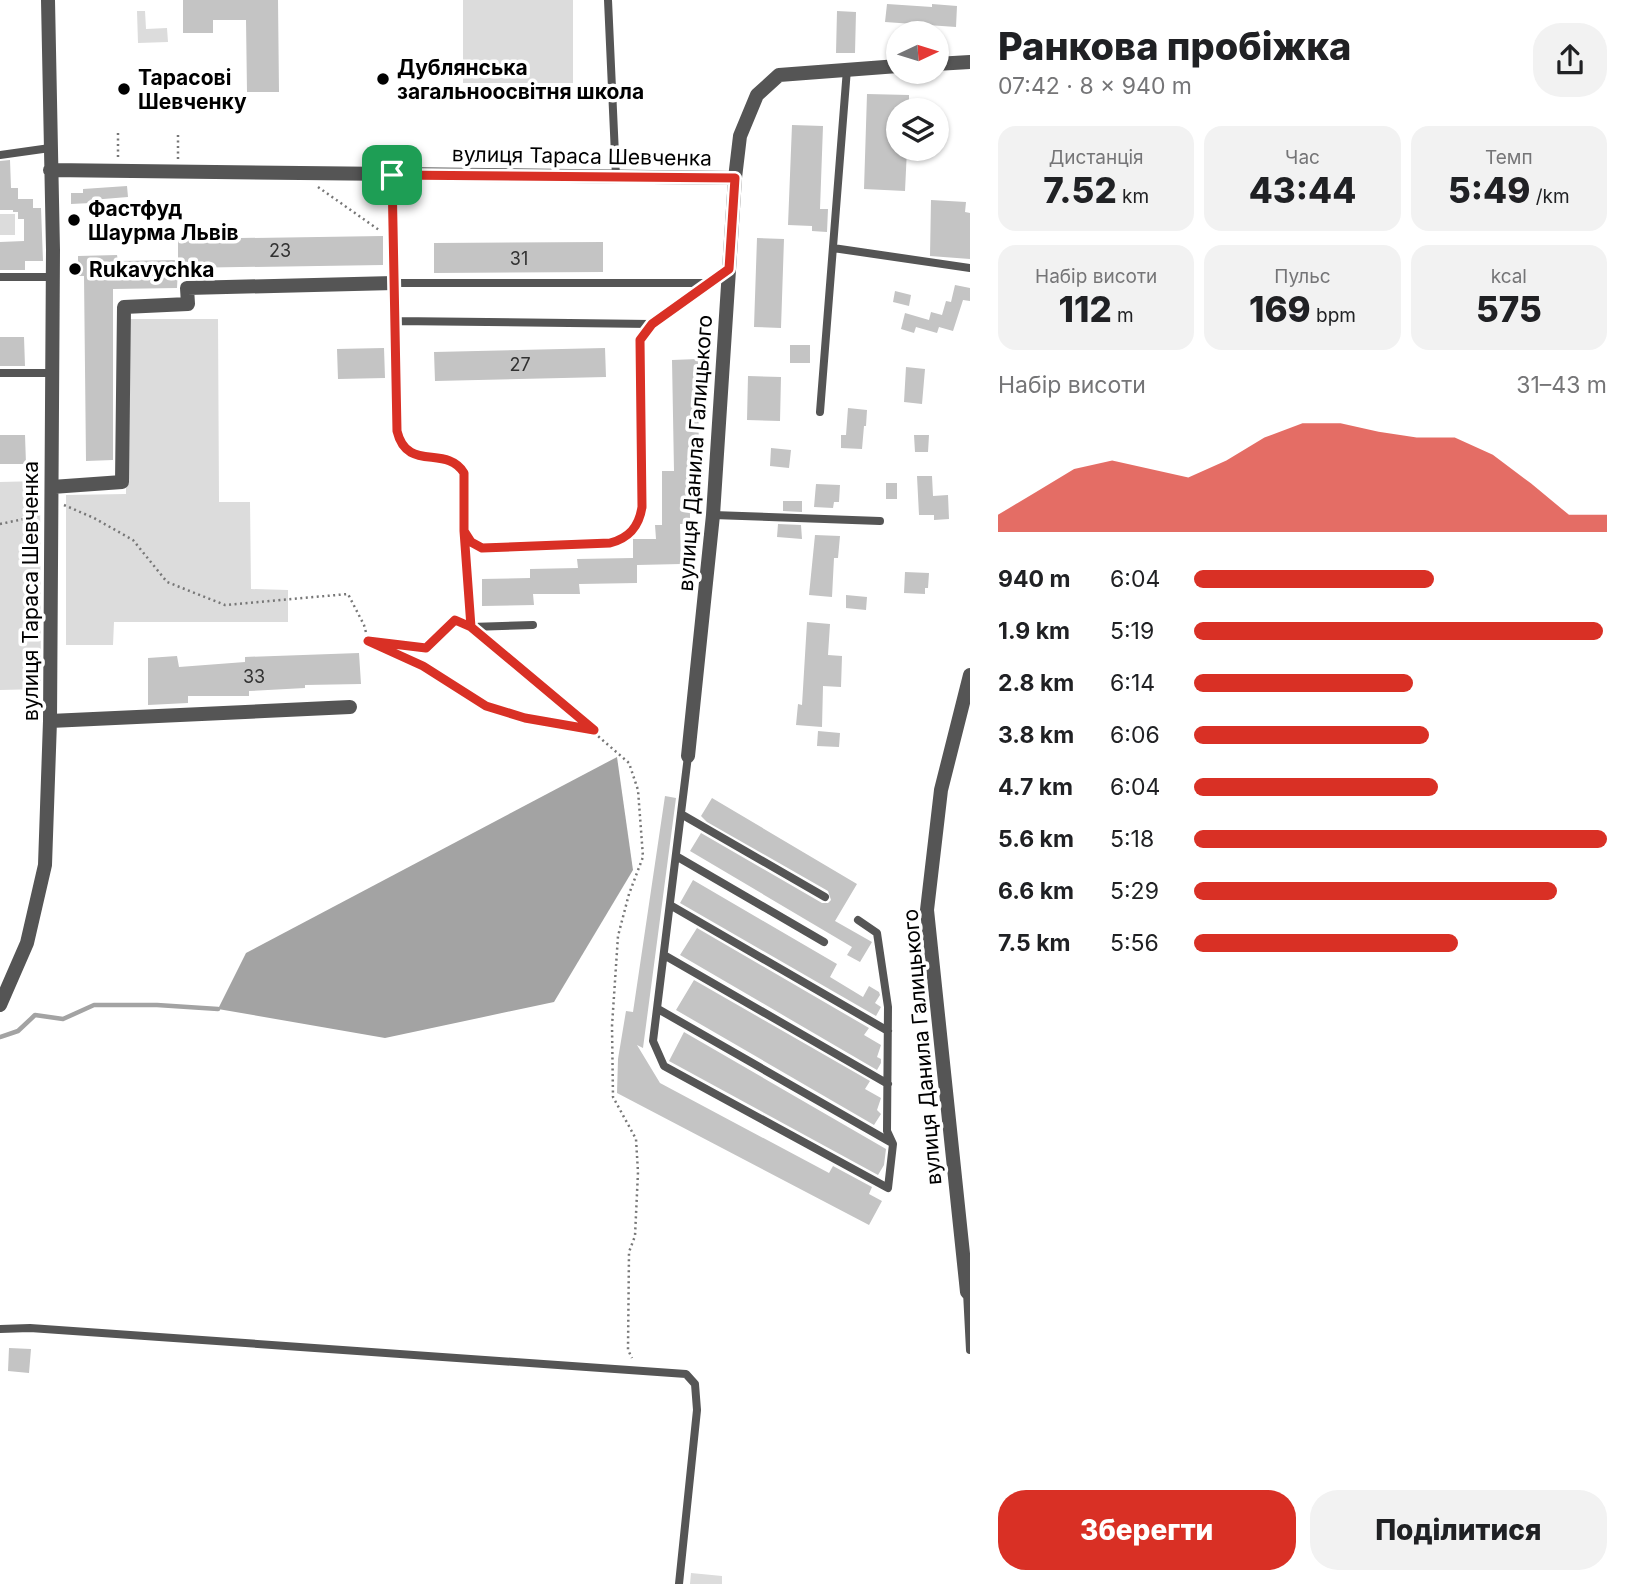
<!DOCTYPE html>
<html lang="uk">
<meta charset="utf-8">
<style>
:root{--surface:#fff;--page:#f2f2f2;--text:#202124;--muted:#757577;--accent:#d93025}
body{margin:0;font-family:Inter,sans-serif;background:var(--page);color:var(--text);height:100vh;display:flex;flex-direction:column;font-size:26px;white-space:nowrap}
*{box-sizing:border-box;margin:0}
p{font-size:23px;color:var(--muted)}
.icon{flex:none;width:38px;height:38px;fill:none;stroke:currentColor;stroke-width:2;stroke-linecap:round;stroke-linejoin:round}
.map{position:relative;flex:1;overflow:hidden}
.panel{display:flex;flex-direction:column;background:var(--surface);width:665px}
.panel>*{flex:none}
.needle{width:46px;rotate:86deg}
.controls{position:absolute;left:886px;top:21px;display:grid;gap:14px}
.controls a{display:grid;place-items:center;width:63px;height:63px;border-radius:50%;background:var(--surface);box-shadow:0 2px 5px #0004;font-size:35px}
.pin{position:absolute;display:grid;place-items:center;width:60px;height:60px;color:#fff;margin:-30px;border-radius:14px;box-shadow:0 4px 10px #0006}
.round{display:grid;place-items:center;flex:none;width:74px;height:74px;border-radius:28px;background:var(--page)}
.summary{display:flex;align-items:center;justify-content:space-between;height:119px;padding:0 28px}
h1{font-size:38px;font-weight:800;line-height:52px}
.figures{display:grid;grid-template-columns:repeat(3,1fr);gap:10px;height:119px;padding:7px 28px}
.figures div{display:grid;align-content:center;border-radius:18px;background:var(--page);text-align:center}
.figures b{font-size:35px;font-weight:800}
.figures small{font-size:19px;font-weight:400}
.figures p{font-size:19px}
.chart{height:196px;padding:14px 28px}
.chart p{display:flex;justify-content:space-between}
.chart svg{width:100%;height:126px;margin-top:7px;fill:var(--accent);opacity:.7}
.primary-button{display:flex;gap:14px;margin-top:auto;padding:14px 28px}
.primary-button a{flex:1;height:80px;border-radius:28px;background:var(--accent);color:#fff;font-size:28px;font-weight:800;line-height:80px;text-align:center}
.primary-button a+a{background:var(--page);color:var(--text)}
ul{padding:0 28px;list-style:none;font-size:23px}
li{display:grid;grid-template-columns:112px 84px 1fr;align-items:center;height:52px}
li i{height:18px;border-radius:9px;background:var(--accent)}
main{display:flex;flex:1;min-height:0}
.map>svg:first-child{display:block}
</style>
<main>
<div class="map">
<svg width="970" height="1584" viewBox="0 0 970 1584">
<rect width="100%" height="100%" fill="#fff"/>
<path fill="#dcdcdc" d="M463,0H573V83H463Z
M137,11H145L146,29L167,28L168,42L138,43Z
M0,214H15V235H0Z
M126,319H218L219,502H250L251,589L288,590V622H114L113,645H66V495L126,494Z
M40,481L41,689L0,690V482Z
M691,1573L722,1576V1584H690Z"/>
<path fill="#a3a3a3" d="M617,757L633,870L554,1002L385,1038L218,1009L246,953Z"/>
<g fill="none" stroke-linecap="round" stroke-linejoin="round">
<path stroke="#a3a3a3" stroke-width="4.5" d="M0,1037L18,1031L35,1015L63,1019L94,1005H157L218,1009"/>
</g>
<path fill="#c4c4c4" d="M183,0H278L279,92H247L246,20H213V33H183Z
M887,4L932,7V4L957,6L956,27L885,22Z
M837,11L856,12L855,53H836Z
M867,94L909,95V110H898V149H907L905,191L864,189Z
M792,125L823,126L820,209H828L827,232L812,231V226L788,225Z
M10,160L11,188H18V199H33V208H41L43,261H25V270H0V242L24,241V219H18V212H13V210H0V161Z
M127,186L128,197L91,200V203L71,204V193H83V189Z
M931,200L966,202L965,212L970,213V259L930,256Z
M383,236V265L178,268L177,288L113,289V460L86,461L84,276H78V256L117,255L118,261L178,260V239Z
M757,238L784,239L781,328L754,327Z
M603,242V272L434,273V243Z
M955,285L970,288V301L963,300L953,331L939,327L937,333L916,327L914,333L901,329L905,313L929,320L931,312L942,315L946,301L951,302Z
M895,291L911,295L909,306L893,302Z
M0,337H24L25,366H0Z
M790,345H810V363H790Z
M384,348L385,378L338,379L337,349Z
M605,348L606,377L435,381L434,352Z
M698,359L699,471H690V524H680L681,564L637,565V583L579,584L580,594H533L534,605L482,606V579L530,578V569L578,568L577,559L633,558V539H656L655,525H662V471H674L672,360Z
M906,367L925,369L922,404L904,402Z
M748,376L781,377L780,421L747,420Z
M848,408L867,410L866,426H864L862,449L841,448V435H846Z
M0,435H25L26,464H0Z
M914,435H929L928,452H915Z
M771,448L791,450L789,468L770,466Z
M917,476H932L933,496L948,495L949,519L934,520V515H919Z
M886,483H897V499H886Z
M816,484L840,485L839,502H834L833,508L814,507Z
M783,501H802V512L783,511Z
M778,524L801,525L802,539L777,537Z
M815,535L840,536L838,558H834L832,597L809,595Z
M905,572L929,573L928,588H925V594L904,593Z
M846,595L867,597L866,610L846,608Z
M807,622L830,624L828,655L842,656L841,687L823,686L822,727L796,725L798,704L802,705Z
M359,653L361,684L305,685V688L249,691V696H188V703L148,705V658L177,656L179,667L245,662V657Z
M818,731L840,733L839,747L817,746Z
M665,796L676,798L643,1048L637,1045L660,1083L829,1173L833,1166L872,1187L869,1194L882,1201L869,1225L617,1093L618,1059L626,1011L633,1012Z
M712,798L857,884L835,921L872,942L860,962L847,955L852,947L690,851L701,833L822,903H828L831,900L828,891L707,822L701,816Z
M693,880L837,964L830,977L863,997L869,986L879,992L880,995L875,1003L881,1007L876,1016L680,903Z
M697,928L869,1028L864,1035L881,1045L877,1057L881,1059V1063L877,1070L680,955Z
M694,980L870,1081L865,1089L881,1098L877,1110L881,1114L874,1125L676,1010Z
M684,1032L886,1149L884,1165L878,1175L669,1061Z
M9,1348L31,1349L29,1373L8,1371Z"/>
<g fill="none" stroke-linecap="round" stroke-linejoin="round">
<path stroke="#777" stroke-width="2.5" stroke-dasharray="2 3.5" stroke-linecap="butt" d="M118,133V158
M178,159V134
M318,187L379,230
M64,505L94,518L133,540L167,582L225,605L348,594L364,625L368,640
M0,524L38,516
M486,639L629,763L638,790L643,857L629,894L618,936L612,1026L613,1097L636,1139L638,1172L635,1236L629,1252L628,1350L632,1358
M368,641L426,648L455,620L460,622
M373,644L423,666L486,706L525,718L592,730"/>
<path stroke="#555" stroke-width="8" d="M608,0L616,177
M0,155L50,148
M392,175L397,431C407,474 445,444 462,469C477,492 446,538 483,548L610,543C629,538 639,527 642,507L640,340L651,324L729,269
M833,248L970,268
M0,277H53
M394,283H709
M395,321L651,324
M0,373H53
M820,412L847,69
M713,515L880,521
M465,534L471,627L533,625
M688,756L653,1041L664,1066L888,1188L893,1144L887,1131L888,1007L877,933L858,920
M681,814L825,897
M676,856L824,942
M670,905L888,1031
M664,955L888,1084
M658,1009L892,1143
M967,1292L970,1350
M0,1329L30,1328L686,1374L695,1384L697,1410L679,1584"/>
<path stroke="#555" stroke-width="14" d="M936,64L970,62
M50,170L735,178
M52,487L122,482L124,307L188,304L187,288L394,283
M50,721L350,707
M688,756L713,515L735,178L740,136L757,95L779,75L898,66
M0,1005L27,943L45,865L50,721L53,250L48,0
M967,1292L927,910L941,790L970,675"/>
</g>
<g fill="none" stroke-linecap="round" stroke-linejoin="round">
<defs>
<path id="route" d="M392,175L397,431C407,473 446,444 464,473V531L471,627L594,730L525,718L486,706L423,666L368,641L426,648L455,620L471,627L464,531L471,542L482,548L610,543C629,538 639,527 642,507L640,340L652,324L729,269L735,178L392,175"/>
</defs>
<use href="#route" stroke="#fff" stroke-width="14"/>
<use href="#route" stroke="#d93025" stroke-width="9"/>
</g>
<g fill="#000" stroke="#fff" stroke-width="2.5">
<circle cx="383" cy="79" r="7"/>
<circle cx="124" cy="89" r="7"/>
<circle cx="74" cy="220" r="7"/>
<circle cx="75" cy="269" r="7"/>
</g>
<g text-anchor="middle" dominant-baseline="central" stroke-width="7" stroke-linejoin="round" paint-order="stroke">
<g font-size="18" fill="#313131">
<text x="280" y="250">23</text>
<text x="519" y="258">31</text>
<text x="520" y="364">27</text>
<text x="254" y="676">33</text>
</g>
<g font-size="21" font-weight="bold" fill="#000" stroke="#fff" text-anchor="start">
<text x="397" y="67">Дублянська<tspan x="397" dy="24">загальноосвітня школа</tspan></text>
<text x="138" y="77">Тарасові<tspan x="138" dy="24">Шевченку</tspan></text>
<text x="88" y="208">Фастфуд<tspan x="88" dy="24">Шаурма Львів</tspan></text>
<text x="89" y="269">Rukavychka</text>
</g>
<g font-size="21" fill="#000" stroke="#fff">
<text transform="translate(582 156) rotate(1)">вулиця Тараса Шевченка</text>
<text transform="translate(695 453) rotate(-86)">вулиця Данила Галицького</text>
<text transform="translate(30 591) rotate(-90)">вулиця Тараса Шевченка</text>
<text transform="translate(922 1047) rotate(-95)">вулиця Данила Галицького</text>
</g>
</g>
</svg>
<div class="controls">
<a><svg class="needle" viewBox="-14 -14 28 28"><path d="M0-13l5 13h-10z" fill="#e53935"/><path d="M0 13l5-13h-10z" fill="#757577"/></svg></a>
<a><svg class="icon" aria-label="layers" viewBox="0 0 24 24"><path d="M12 4l9 5-9 5-9-5zM3 14l9 5 9-5"/></svg></a>
</div>
<div class="pin" style="left:392px;top:175px;background:#1e9e55"><svg class="icon" aria-label="arrive" viewBox="0 0 24 24"><path d="M6 21V4h12l-3 4 3 4H6"/></svg></div>
</div>
<section class="panel">
<div class="summary"><div><h1>Ранкова пробіжка</h1><p>07:42 · 8 × 940 m</p></div><a class="round"><svg class="icon" aria-label="share" viewBox="0 0 24 24"><path d="M12 15V3M7 8l5-5 5 5M5 13v7h14v-7"/></svg></a></div>
<div class="figures">
<div><p>Дистанція</p><b>7.52<small> km</small></b></div>
<div><p>Час</p><b>43:44</b></div>
<div><p>Темп</p><b>5:49<small> /km</small></b></div>
</div>
<div class="figures">
<div><p>Набір висоти</p><b>112<small> m</small></b></div>
<div><p>Пульс</p><b>169<small> bpm</small></b></div>
<div><p>kcal</p><b>575</b></div>
</div>
<div class="chart"><p><span>Набір висоти</span>31–43 m</p>
<svg viewBox="0 0 160 44" preserveAspectRatio="none"><path d="M0 44V38L10 30L20 22L30 19L40 22L50 25L60 19L70 11L80 6L90 6L100 9L110 11L120 11L130 17L140 27L150 38L160 38V44z"/></svg>
</div>
<ul>
<li><b>940 m</b>6:04<i style="width:58%"></i></li>
<li><b>1.9 km</b>5:19<i style="width:99%"></i></li>
<li><b>2.8 km</b>6:14<i style="width:53%"></i></li>
<li><b>3.8 km</b>6:06<i style="width:57%"></i></li>
<li><b>4.7 km</b>6:04<i style="width:59%"></i></li>
<li><b>5.6 km</b>5:18<i style="width:100%"></i></li>
<li><b>6.6 km</b>5:29<i style="width:88%"></i></li>
<li><b>7.5 km</b>5:56<i style="width:64%"></i></li>
</ul>
<div class="primary-button"><a>Зберегти</a><a>Поділитися</a></div>
</section>
</main>
